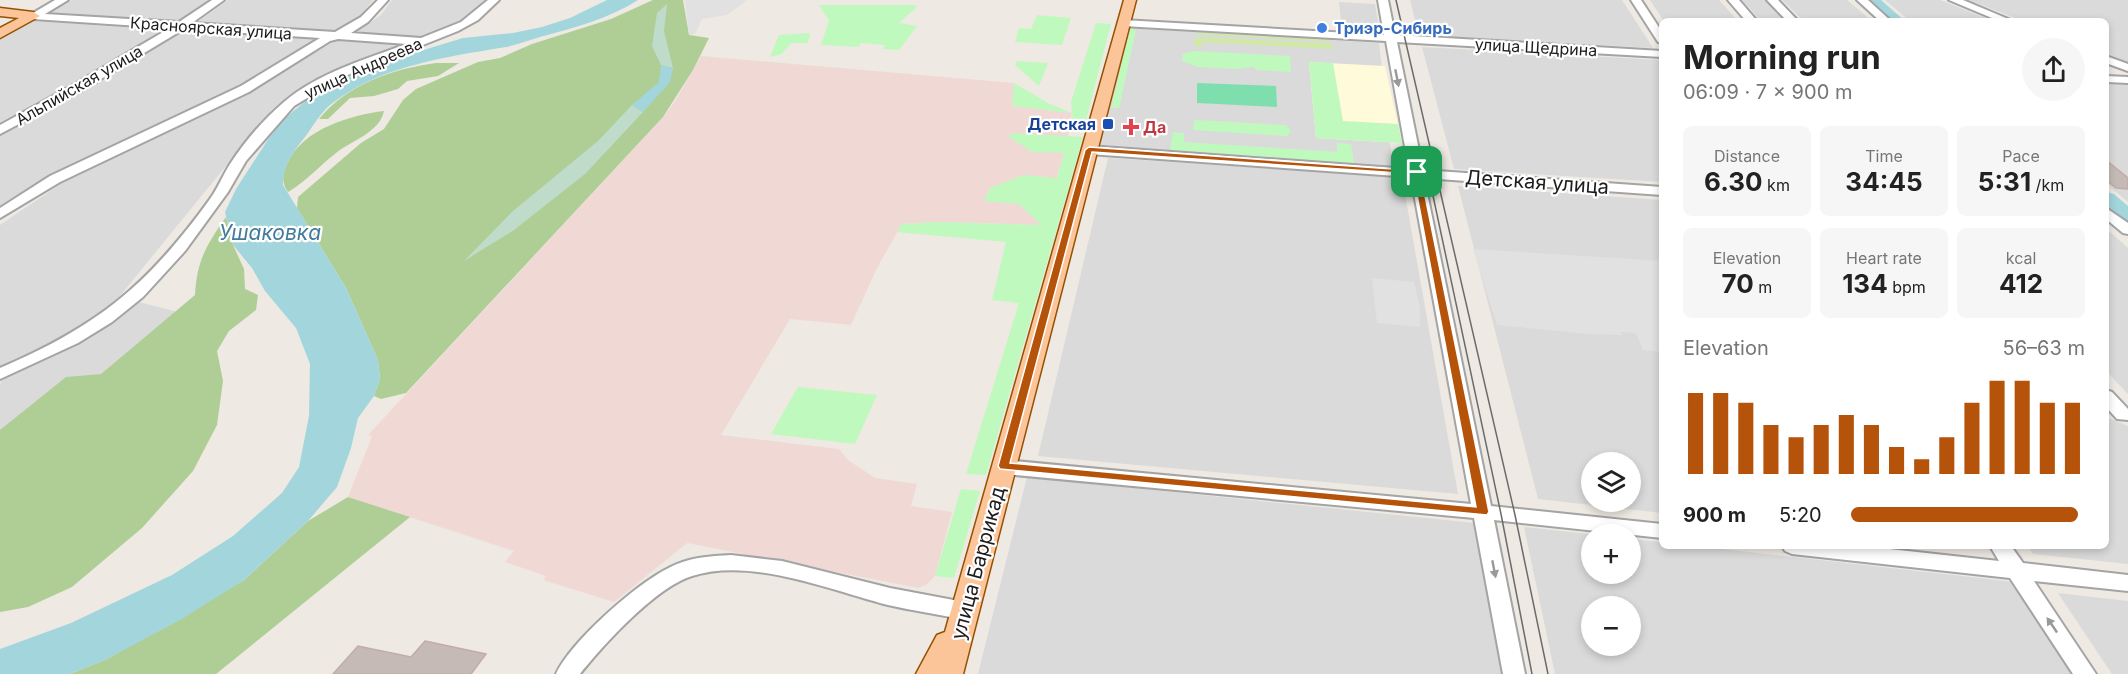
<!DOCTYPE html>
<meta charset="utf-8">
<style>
:root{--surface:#fff;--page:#f6f6f6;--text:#222;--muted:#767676;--accent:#b45309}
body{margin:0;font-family:Inter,sans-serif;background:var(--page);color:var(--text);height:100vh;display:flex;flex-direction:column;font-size:22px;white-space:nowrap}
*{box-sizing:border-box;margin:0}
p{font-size:20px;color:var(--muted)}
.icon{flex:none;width:33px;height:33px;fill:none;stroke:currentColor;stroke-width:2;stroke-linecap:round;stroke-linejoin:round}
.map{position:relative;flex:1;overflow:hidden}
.drawer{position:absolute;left:1659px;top:18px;width:450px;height:531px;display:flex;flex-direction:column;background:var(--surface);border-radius:9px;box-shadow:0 3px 9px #0003}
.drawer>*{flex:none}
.tools{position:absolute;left:1581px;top:452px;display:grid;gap:12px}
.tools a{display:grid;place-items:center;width:60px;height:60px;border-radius:50%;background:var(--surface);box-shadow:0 3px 9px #0003;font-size:30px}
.pin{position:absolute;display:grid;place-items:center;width:51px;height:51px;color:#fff;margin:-26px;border-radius:12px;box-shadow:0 3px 9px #0006}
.round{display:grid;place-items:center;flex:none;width:63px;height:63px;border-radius:32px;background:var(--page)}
.headline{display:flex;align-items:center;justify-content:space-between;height:102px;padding:0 24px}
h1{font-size:33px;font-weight:700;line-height:45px}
.metrics{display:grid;grid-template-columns:repeat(3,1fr);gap:9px;height:102px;padding:6px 24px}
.metrics div{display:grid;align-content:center;border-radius:9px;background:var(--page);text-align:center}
.metrics b{font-size:26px;font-weight:700}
.metrics small{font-size:16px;font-weight:400}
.metrics p{font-size:16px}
.chart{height:168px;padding:12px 24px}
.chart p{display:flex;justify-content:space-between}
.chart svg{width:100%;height:108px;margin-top:6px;stroke:var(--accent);stroke-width:6}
ul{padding:0 24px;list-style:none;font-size:20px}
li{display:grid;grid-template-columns:96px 72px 1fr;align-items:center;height:45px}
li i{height:15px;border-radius:8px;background:var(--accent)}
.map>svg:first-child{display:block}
</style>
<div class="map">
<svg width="2128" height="674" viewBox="0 0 2128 674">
<rect width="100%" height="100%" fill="#eee9e2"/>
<path fill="#dbdada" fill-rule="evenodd" d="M72,0H209L178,22L49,13Z
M228,0H373L360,16L337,31L196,23Z
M392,0H484L471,15L460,22L423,37L355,33L381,15Z
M1410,0H1622L1653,48L1419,35Z
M1650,0H1719L1738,21H1664Z
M1742,0H1766L1788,21H1761Z
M1782,0H1847L1872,21H1804Z
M1885,0H1940L1993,21H1910Z
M1969,0H2128V62L2106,53V21H2023Z
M1339,2L1375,4L1380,34L1342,31Z
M34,21L166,30L66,88L0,122V39Z
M1129,28L1379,43L1393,168L1100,145Z
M184,31L316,39L235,88L43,179L0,206V136Z
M337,40L401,44L337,69L287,97L271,111L119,297L178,312L0,484V386L3,372L0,371V225L65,181L219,108Z
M1422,47L1660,60L1662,182L1454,169Z
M2106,84L2128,85V202L2106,184Z
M1108,158L1402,177L1458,494L1038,456Z
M1458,186L1662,200V513L1538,499ZM1592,462H1630V501H1592Z
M2106,231L2110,232L2128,248V394L2106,371Z
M2106,417L2128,426V564L2033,554L2028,546H2106Z
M1027,477L1475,523L1512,674H978Z
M1524,527L1591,534L1592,573H1630L1631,539L1662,542V546H1695L2015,582L2073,674H1555ZM1592,606H1630V645H1592Z
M2058,593L2128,601V674H2112Z"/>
<path fill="#fffada" d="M1309,62L1385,66L1402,143L1316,138Z"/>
<path fill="#f0d9d5" d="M701,56L1014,83L1013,106L1072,113L1067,144L1042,225L940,222L902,224L877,268L851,325L790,319L721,435L839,449L848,460L875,478L917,484L911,506L952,512L935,576L926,585L918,588L687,543L614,602L543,580L546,576L505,562L514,551L348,497L372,436L368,435L663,117L674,103Z"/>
<path fill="#d0e9a7" d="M1199,30L1332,38L1331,42L1197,34Z
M1196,37L1332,44L1333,49L1202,42L1201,48L1194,45Z"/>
<path fill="#aece96" d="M653,0H683L689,35L709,38L693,70L663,117L406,393L381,399L374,396L380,379L378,360L346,288L297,208L298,197L361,143L384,129L403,100L416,89L478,62L500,58L532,44L611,19Z
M436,63H459L438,76L407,81L398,89L374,96L350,98L328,119H319C348,84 392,69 436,63Z
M384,111C380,132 351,141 336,153C319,166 307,181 288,192C281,182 282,173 288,162C303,129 351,115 384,111Z
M226,217L233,245L244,269L245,289L258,295L256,310L229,331L217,351L223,381L217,425L193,471L142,528L72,587L28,607L0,612V430L66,377L101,374L195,295C197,260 206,246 226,217Z
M348,497L410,517L216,674H70L107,659L244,580L308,521Z"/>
<path fill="#bfdccb" d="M667,4L664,31L673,68L661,65L652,46L657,13Z
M632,105L643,112L585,174L514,230L464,261L513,211L598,141Z"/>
<path fill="#c0f9be" d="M819,5H915L917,7L899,23L917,26L899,50L883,49L885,45L861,43L859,47L821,45L829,21Z
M1037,15L1071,18L1062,45L1015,42L1019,28L1031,29Z
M1096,23L1111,24L1085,124L1073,123L1071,102Z
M1130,28L1136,30L1119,108H1111Z
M810,33L808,43H791L782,54L770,57L779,35Z
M1193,51L1290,56L1291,72L1258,70L1253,67L1236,69L1198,67L1182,61L1183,54Z
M1016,61L1048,63L1039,86L1015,65Z
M1309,62L1333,63L1343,121L1398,124L1402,143L1316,138Z
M1014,83L1050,104L1072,113L1012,106Z
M1194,120L1286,125L1291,131L1287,136L1193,130Z
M1173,132L1184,133V142L1337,152V143L1351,144L1354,164L1170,150Z
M1011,133L1083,137L986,475L966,474L1019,303L992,300L1006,242L897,232L902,224L940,222L1041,225L1019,204L984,201L990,188L1024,175L1057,178L1064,153L1032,152L1009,137Z
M798,387L877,395L855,444L771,434Z
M961,489L980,491L954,578L935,576Z"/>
<path fill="#7fdeae" d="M1197,83L1276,86L1277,107L1197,103Z"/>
<path fill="#e1e1e1" d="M685,0H747L727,15L702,19L695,34L689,35Z
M1473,249L1662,261V352L1643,350L1636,333L1621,332L1622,335L1589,334L1497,325Z
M1372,278L1414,282L1420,308V327L1377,323Z"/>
<path fill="#a2d6dc" d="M607,0H638C608,19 574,28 540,37C529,40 517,45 506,47C447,57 383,65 334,102C322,110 314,125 305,137C293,152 283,165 283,185L346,288L378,360L380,379L374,396L358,418L351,448L337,487L308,521L244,580L180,620L107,659L70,674H0V649L71,623L172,575L233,536L282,493L299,467L309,416L310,364L296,328L265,291L252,268L233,245L225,212L236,189L269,138L285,118L307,100L337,82L384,62L463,38L513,33L542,27L570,18Z
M661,65L673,68L670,82L643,112L632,105L659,82Z"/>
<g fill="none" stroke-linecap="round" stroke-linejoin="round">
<path fill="#a2d6dc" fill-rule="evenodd" d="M1863,0H1881L1905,21H1886Z
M2106,192L2114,194L2128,206V225L2120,223L2106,211Z"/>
</g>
<path fill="#c6bab6" stroke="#c0ada5" stroke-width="1.5" d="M2106,160L2128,178V189L2116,188L2106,180Z
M425,641L486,654L471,674H333L358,646L411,657Z"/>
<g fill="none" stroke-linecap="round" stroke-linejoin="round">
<defs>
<path id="minor" d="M55,0H68L45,14L179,22L212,0H224L192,23L335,32L361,17L378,0H388L368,22L351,33L421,38L461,22L488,0H499L478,20L458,31L340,78L294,106L246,161L228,192L185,251L143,297L112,322L78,343L0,379V368C98,326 148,285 210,199C218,188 223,175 230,164C245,141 264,119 284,102C318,73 366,59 407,44L338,39L330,41L249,92L60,182L0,218V208L50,176L241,86L320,38L184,29L81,91L0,134V125L73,85L170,28L33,19L28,16Z
M1378,0H1388L1395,35L1662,51V57L1397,42L1423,170L1662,187V195L1424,178L1491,506L1662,524V538L1494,520L1525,674H1503L1474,518L1004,474L997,472L995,467L997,462L1004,460L1471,504L1411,177L1089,154L1083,150L1089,146L1409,169L1386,41L1123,26L1118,23L1123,20L1384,35Z
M1631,0H1641L1662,32V43L1658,42Z
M1728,0H1739L1757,21H1746Z
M1767,0H1778L1798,21H1787Z
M1857,0H1868L1891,21H1880Z
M1949,0H1963L2013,21H1999Z
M2106,56L2128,64V71L2106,63Z
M2106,76L2128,77V83L2106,82Z
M2106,208L2128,223V234L2123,233L2106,219Z
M2106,390L2112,392L2128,409V420L2117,419L2106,407Z
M1782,546H1862L1999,561L1990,546H2011L2023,563L2128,575V591L2034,581L2096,674H2073L2010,578L1792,554L1785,551Z
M731,555L782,561L890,588L964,602L972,605L975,611L972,617L964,620C939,614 913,611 888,605C830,590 751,557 692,576C656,587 604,644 580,674H556C572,640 642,578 677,564C694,557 713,556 731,555Z"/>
<path id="major" d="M1124,0H1136L963,674H916L937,635L945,632Z
M0,8L33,12L40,16L0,38V28L19,18L0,16Z"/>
</defs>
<use href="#minor" stroke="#a4a4a4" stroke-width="4"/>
<use href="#major" stroke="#955100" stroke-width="3"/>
<use href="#minor" fill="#fff" fill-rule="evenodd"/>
<use href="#major" fill="#fcc599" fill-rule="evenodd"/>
<path stroke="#6b6b6b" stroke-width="1.5" d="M1396,0L1515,515L1548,674
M1426,163L1501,514L1532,674"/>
</g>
<defs><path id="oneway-solid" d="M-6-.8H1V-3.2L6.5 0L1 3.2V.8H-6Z" transform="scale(1.5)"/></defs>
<g fill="#999">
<use href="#oneway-solid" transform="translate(1397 78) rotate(79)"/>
<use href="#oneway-solid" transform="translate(1494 569) rotate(79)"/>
<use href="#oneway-solid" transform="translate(2052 625) rotate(-124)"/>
</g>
<path fill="#b45309" stroke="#fff" stroke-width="1.5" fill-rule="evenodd" d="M1089,147L1420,171L1489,512L1487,515L1000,469L998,466L1085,150ZM1092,152L1413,174L1476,507L1010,463Z"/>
<circle fill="#3f7fe0" stroke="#fff" stroke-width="2" cx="1322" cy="28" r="6"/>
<rect fill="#1a4fb4" stroke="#fff" stroke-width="2" x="1102" y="118" width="12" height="12" rx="3"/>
<path fill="#e0444e" stroke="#fff" stroke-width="2" d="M1128 118h6v6h6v6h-6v6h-6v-6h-6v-6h6z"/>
<g text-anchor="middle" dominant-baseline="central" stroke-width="4.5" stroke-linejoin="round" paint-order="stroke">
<g font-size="16" fill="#1d1d1d" stroke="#fff">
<text transform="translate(211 28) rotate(4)">Красноярская улица</text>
<text transform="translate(1536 47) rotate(3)">улица Щедрина</text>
<text transform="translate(363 68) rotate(-24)">улица Андреева</text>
<text transform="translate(79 85) rotate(-30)">Альпийская улица</text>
</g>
<g font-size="16" font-weight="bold" fill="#366cbe" stroke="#fff" text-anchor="start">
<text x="1334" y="28">Триэр-Сибирь</text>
</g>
<g font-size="16" font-weight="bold" fill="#164399" stroke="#fff" text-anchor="end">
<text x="1096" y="124">Детская</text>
</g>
<g font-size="16" font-weight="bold" fill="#be3a42" stroke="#fff" text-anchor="start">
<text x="1143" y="127">Да</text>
</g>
<g font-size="20" fill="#1d1d1d" stroke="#fff">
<text transform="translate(1537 182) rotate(4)">Детская улица</text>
<text transform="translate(978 563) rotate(-75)">улица Баррикад</text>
</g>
<g font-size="21" font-style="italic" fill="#437b9c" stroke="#fff">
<text x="270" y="232">Ушаковка</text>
</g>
</g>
</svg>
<div class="tools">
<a><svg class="icon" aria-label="layers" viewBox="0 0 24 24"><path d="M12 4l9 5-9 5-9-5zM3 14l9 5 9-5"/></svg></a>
<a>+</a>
<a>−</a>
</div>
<div class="pin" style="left:1417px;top:172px;background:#1e9e55"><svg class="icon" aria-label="arrive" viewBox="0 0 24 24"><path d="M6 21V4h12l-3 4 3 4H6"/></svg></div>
<section class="drawer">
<div class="headline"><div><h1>Morning run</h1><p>06:09 · 7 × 900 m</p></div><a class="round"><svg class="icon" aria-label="share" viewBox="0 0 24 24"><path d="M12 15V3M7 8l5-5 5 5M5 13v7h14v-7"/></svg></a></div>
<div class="metrics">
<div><p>Distance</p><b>6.30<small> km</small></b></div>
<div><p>Time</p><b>34:45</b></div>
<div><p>Pace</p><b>5:31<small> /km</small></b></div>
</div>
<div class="metrics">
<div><p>Elevation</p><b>70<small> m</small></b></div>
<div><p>Heart rate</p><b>134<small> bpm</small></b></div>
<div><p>kcal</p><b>412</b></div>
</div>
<div class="chart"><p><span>Elevation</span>56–63 m</p>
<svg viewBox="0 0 160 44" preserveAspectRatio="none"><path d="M5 44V11M15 44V11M25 44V15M35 44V24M45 44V29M55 44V24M65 44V20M75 44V24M85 44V33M95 44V38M105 44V29M115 44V15M125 44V6M135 44V6M145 44V15M155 44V15"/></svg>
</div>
<ul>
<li><b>900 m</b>5:20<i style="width:97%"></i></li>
</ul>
</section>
</div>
